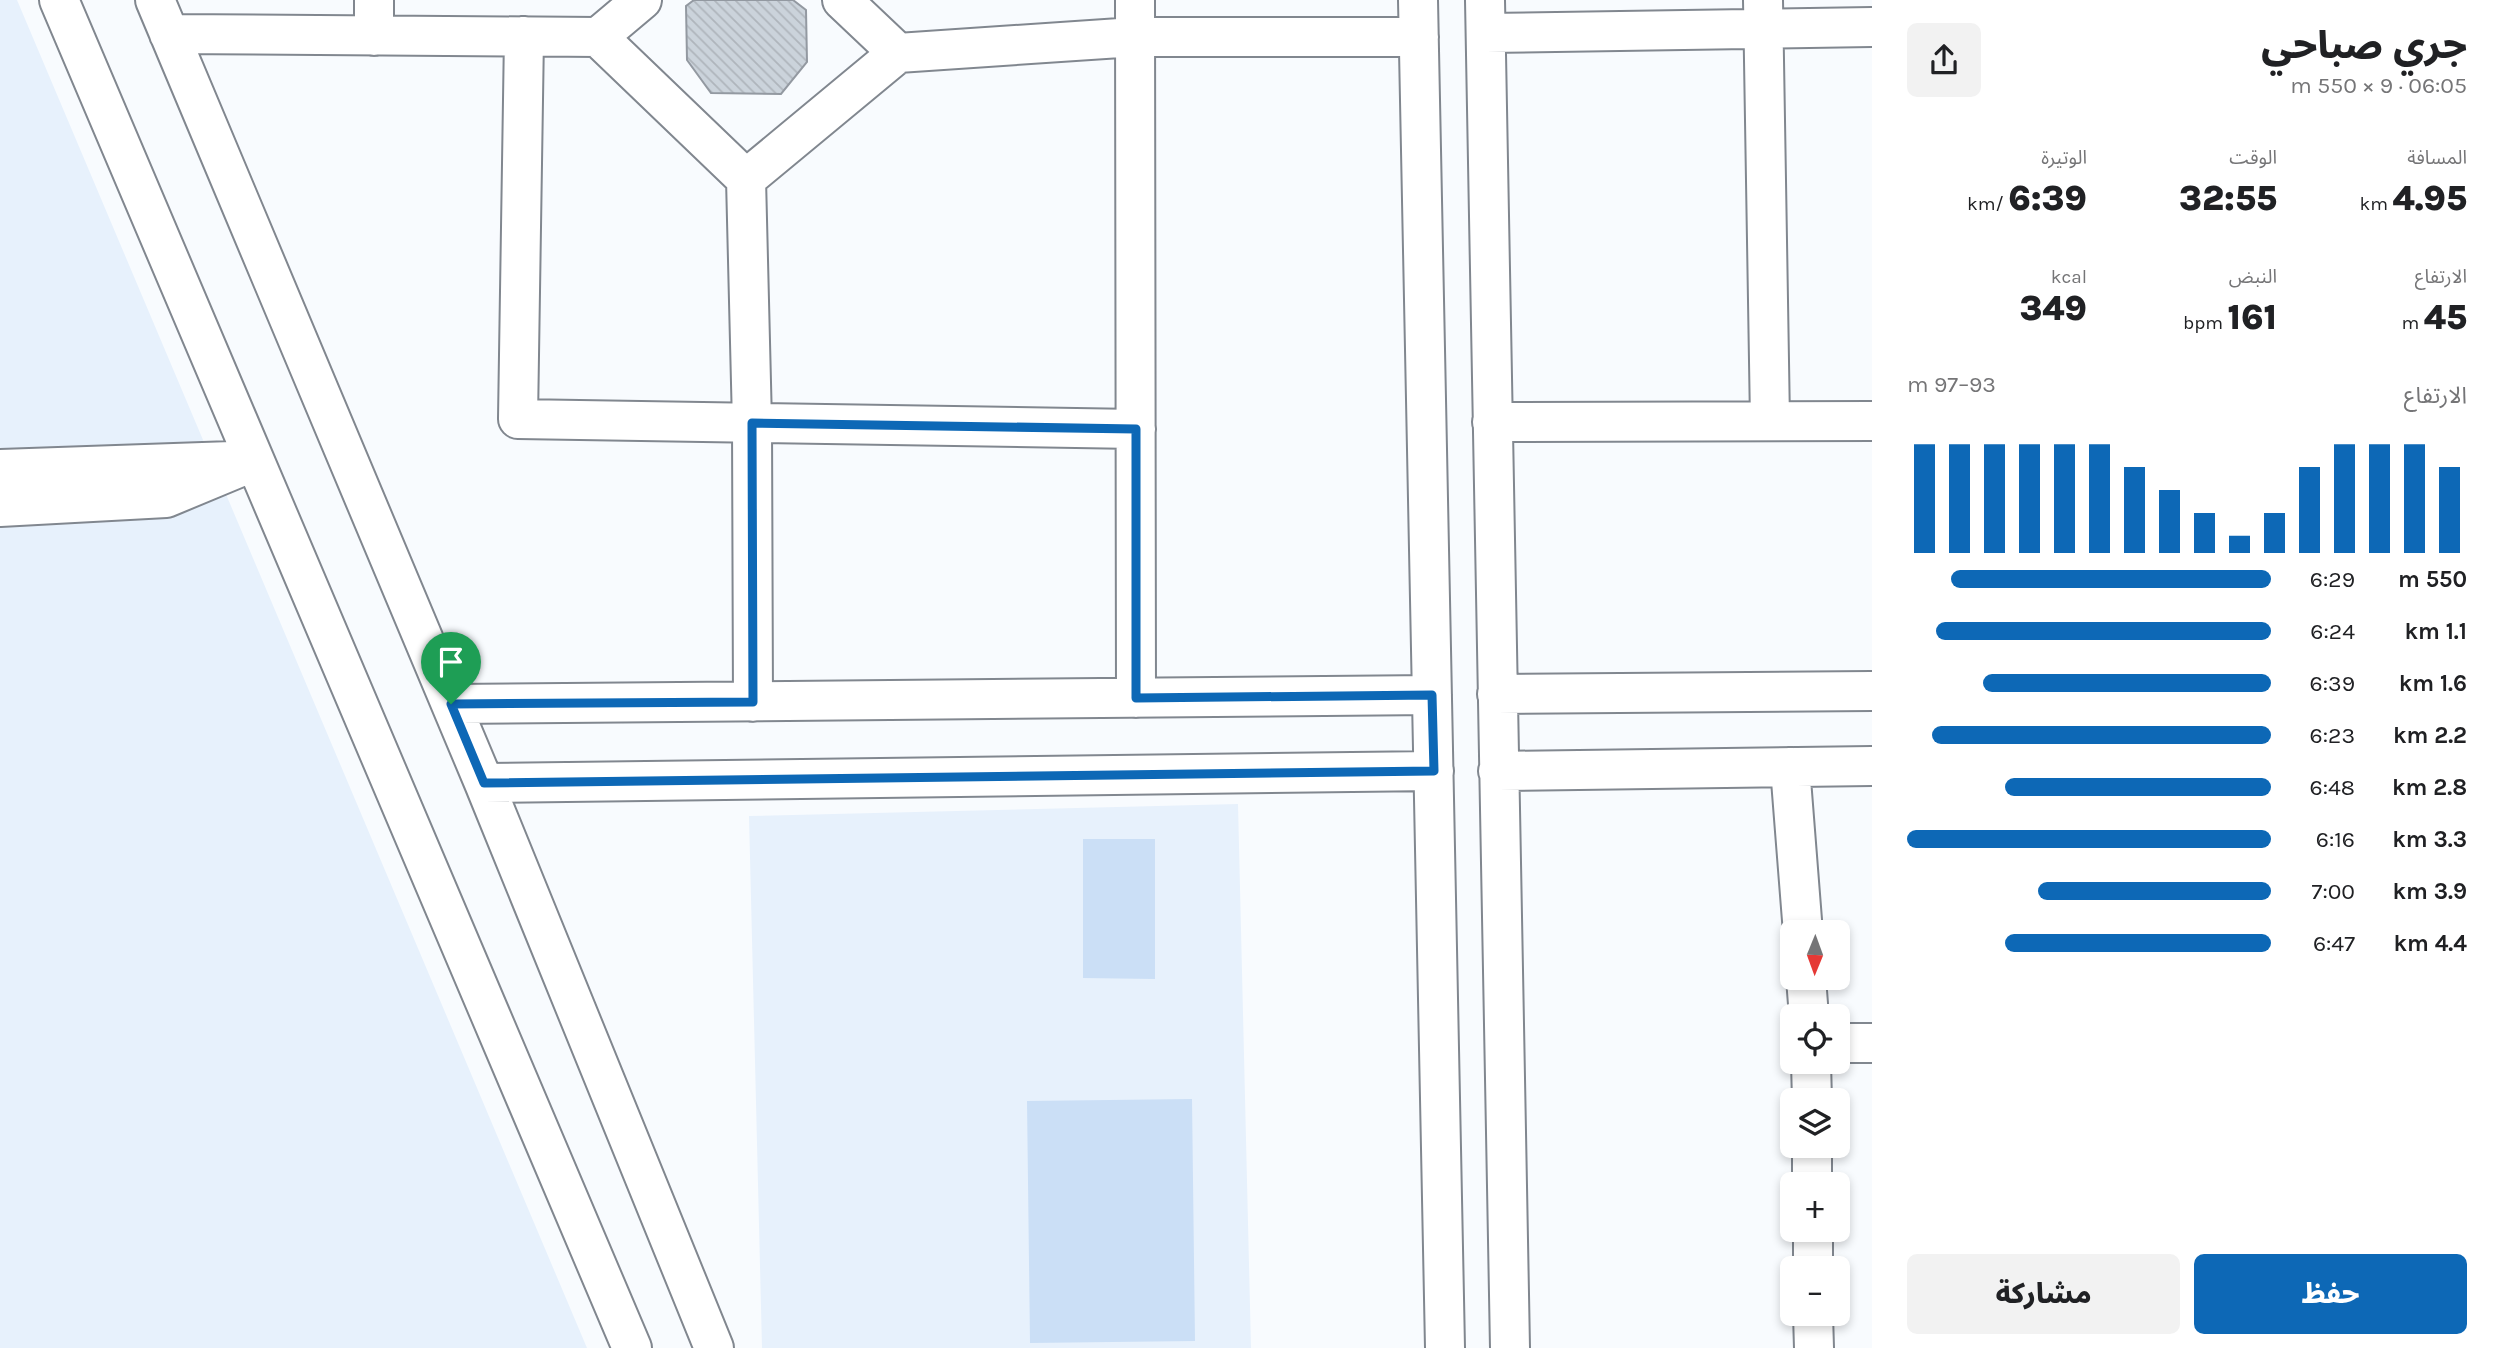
<!DOCTYPE html>
<html lang="ar">
<meta charset="utf-8">
<style>
:root{--surface:#fff;--page:#f2f2f2;--text:#202124;--muted:#757577;--accent:#0d68b6}
body{margin:0;font-family:Karla,"Noto Sans Arabic",sans-serif;background:var(--page);color:var(--text);direction:rtl;height:100vh;display:flex;flex-direction:column;font-size:26px;white-space:nowrap}
*{box-sizing:border-box;margin:0}
p{font-size:23px;color:var(--muted)}
.icon{flex:none;width:38px;height:38px;fill:none;stroke:currentColor;stroke-width:2;stroke-linecap:round;stroke-linejoin:round}
.map{position:relative;flex:1;overflow:hidden;direction:ltr}
.side{display:flex;flex-direction:column;background:var(--surface);width:630px}
.side>*{flex:none}
.needle{width:46px;rotate:181deg}
.tools{position:absolute;left:1780px;top:920px;display:grid;gap:14px}
.tools a{display:grid;place-items:center;width:70px;height:70px;border-radius:10px;background:var(--surface);box-shadow:0 4px 10px #0003;font-size:35px}
.pin{position:absolute;display:grid;place-items:center;width:60px;height:60px;color:#fff;margin:-72px -30px;border-radius:50% 50% 50% 0;rotate:-45deg;box-shadow:0 0 7px #0007}
.pin .icon{rotate:45deg}
.round{display:grid;place-items:center;flex:none;width:74px;height:74px;border-radius:10px;background:var(--page)}
.overview{display:flex;align-items:center;justify-content:space-between;height:119px;padding:0 35px}
h1{font-size:38px;font-weight:800;line-height:52px}
.stats{display:grid;grid-template-columns:repeat(3,1fr);gap:10px;height:119px;padding:7px 35px}
.stats div{display:grid;align-content:center}
.stats b{font-size:35px;font-weight:800}
.stats small{font-size:19px;font-weight:400}
.stats p{font-size:19px}
.chart{height:196px;padding:14px 35px}
.chart p{display:flex;justify-content:space-between}
.chart svg{width:100%;height:126px;margin-top:7px;stroke:var(--accent);stroke-width:6}
.cta{display:flex;gap:14px;margin-top:auto;padding:14px 35px}
.cta a{flex:1;height:80px;border-radius:10px;background:var(--accent);color:#fff;font-size:28px;font-weight:800;line-height:80px;text-align:center}
.cta a+a{background:var(--page);color:var(--text)}
ul{padding:0 35px;list-style:none;font-size:23px}
li{display:grid;grid-template-columns:112px 84px 1fr;align-items:center;height:52px}
li i{height:18px;border-radius:9px;background:var(--accent)}
main{display:flex;flex:1;min-height:0}
.map>svg:first-child{display:block}
</style>
<main>
<section class="side">
<div class="overview"><div><h1>جري صباحي</h1><p>06:05 · 9 × 550 m</p></div><a class="round"><svg class="icon" aria-label="share" viewBox="0 0 24 24"><path d="M12 15V3M7 8l5-5 5 5M5 13v7h14v-7"/></svg></a></div>
<div class="stats">
<div><p>المسافة</p><b>4.95<small> km</small></b></div>
<div><p>الوقت</p><b>32:55</b></div>
<div><p>الوتيرة</p><b>6:39<small> /km</small></b></div>
</div>
<div class="stats">
<div><p>الارتفاع</p><b>45<small> m</small></b></div>
<div><p>النبض</p><b>161<small> bpm</small></b></div>
<div><p>kcal</p><b>349</b></div>
</div>
<div class="chart"><p><span>الارتفاع</span>93–97 m</p>
<svg viewBox="0 0 160 44" preserveAspectRatio="none"><path d="M5 44V6M15 44V6M25 44V6M35 44V6M45 44V6M55 44V6M65 44V14M75 44V22M85 44V30M95 44V38M105 44V30M115 44V14M125 44V6M135 44V6M145 44V6M155 44V14"/></svg>
</div>
<ul>
<li><b>550 m</b>6:29<i style="width:88%"></i></li>
<li><b>1.1 km</b>6:24<i style="width:92%"></i></li>
<li><b>1.6 km</b>6:39<i style="width:79%"></i></li>
<li><b>2.2 km</b>6:23<i style="width:93%"></i></li>
<li><b>2.8 km</b>6:48<i style="width:73%"></i></li>
<li><b>3.3 km</b>6:16<i style="width:100%"></i></li>
<li><b>3.9 km</b>7:00<i style="width:64%"></i></li>
<li><b>4.4 km</b>6:47<i style="width:73%"></i></li>
</ul>
<div class="cta"><a>حفظ</a><a>مشاركة</a></div>
</section>
<div class="map">
<svg width="1872" height="1348" viewBox="0 0 1872 1348">
<defs>
<pattern id="building-back-hatch" width="6" height="6" patternUnits="userSpaceOnUse" patternTransform="scale(1.75)"><rect width="6" height="6" fill="#cbd3db"/><path d="M-1 5l2 2M0 0l6 6M5-1l2 2" fill="none" stroke="#afb5bc"/></pattern>
</defs>
<rect width="100%" height="100%" fill="#f8fbfe"/>
<path fill="#e7f1fc" d="M0,0H17L587,1348H0Z
M1238,804L1251,1348H762L749,816Z"/>
<path fill="#cbdff6" d="M1083,839H1155V979L1083,978Z
M1192,1099L1195,1341L1030,1343L1027,1101Z"/>
<path fill="url(#building-back-hatch)" stroke="#9399a1" stroke-width="2" d="M694,0H793L806,10L807,62L781,94L711,93L687,60L686,6Z"/>
<g fill="none" stroke-linecap="round" stroke-linejoin="round">
<defs>
<path id="minor" d="M59,0L632,1348
M155,0L484,783L714,1348
M642,0L598,37L746,179L752,423L753,702
M1135,0L1136,698
M1418,0L1445,1348
M1485,0L1510,1348
M1763,0L1770,421
M1486,33L1872,27
M169,34L598,37
M374,36V0
M524,36L518,419L1136,429
M898,53L1135,37H1419
M746,179L898,53L842,0
M1492,422L1872,421
M0,469L232,461
M0,507L166,498L255,461
M1497,694L1872,691
M451,704L1432,695
M1790,767L1803,933
M1498,771L1872,766
M484,783L1434,771
M1806,978L1809,1017
M1838,1043H1872
M1811,1062L1812,1101
M1812,1146V1185
M1813,1230V1269
M1813,1314L1814,1348"/>
</defs>
<use href="#minor" stroke="#81878f" stroke-width="42"/>
<use href="#minor" stroke="#fff" stroke-width="38"/>
</g>
<g fill="none" stroke-linecap="round" stroke-linejoin="round">
<defs>
<path id="route" d="M752,423L1136,429V698L1432,695L1434,771L484,783L451,704L753,702Z"/>
</defs>
<use href="#route" stroke="#fff" stroke-width="14"/>
<use href="#route" stroke="#0d68b6" stroke-width="9"/>
</g>
</svg>
<div class="tools">
<a><svg class="needle" viewBox="-14 -14 28 28"><path d="M0-13l5 13h-10z" fill="#e53935"/><path d="M0 13l5-13h-10z" fill="#757577"/></svg></a>
<a><svg class="icon" aria-label="locate" viewBox="0 0 24 24"><circle cx="12" cy="12" r="6"/><path d="M12 2v4M12 18v4M2 12h4M18 12h4"/></svg></a>
<a><svg class="icon" aria-label="layers" viewBox="0 0 24 24"><path d="M12 4l9 5-9 5-9-5zM3 14l9 5 9-5"/></svg></a>
<a>+</a>
<a>−</a>
</div>
<div class="pin" style="left:451px;top:704px;background:#1e9e55"><svg class="icon" aria-label="arrive" viewBox="0 0 24 24"><path d="M6 21V4h12l-3 4 3 4H6"/></svg></div>
</div>
</main>
